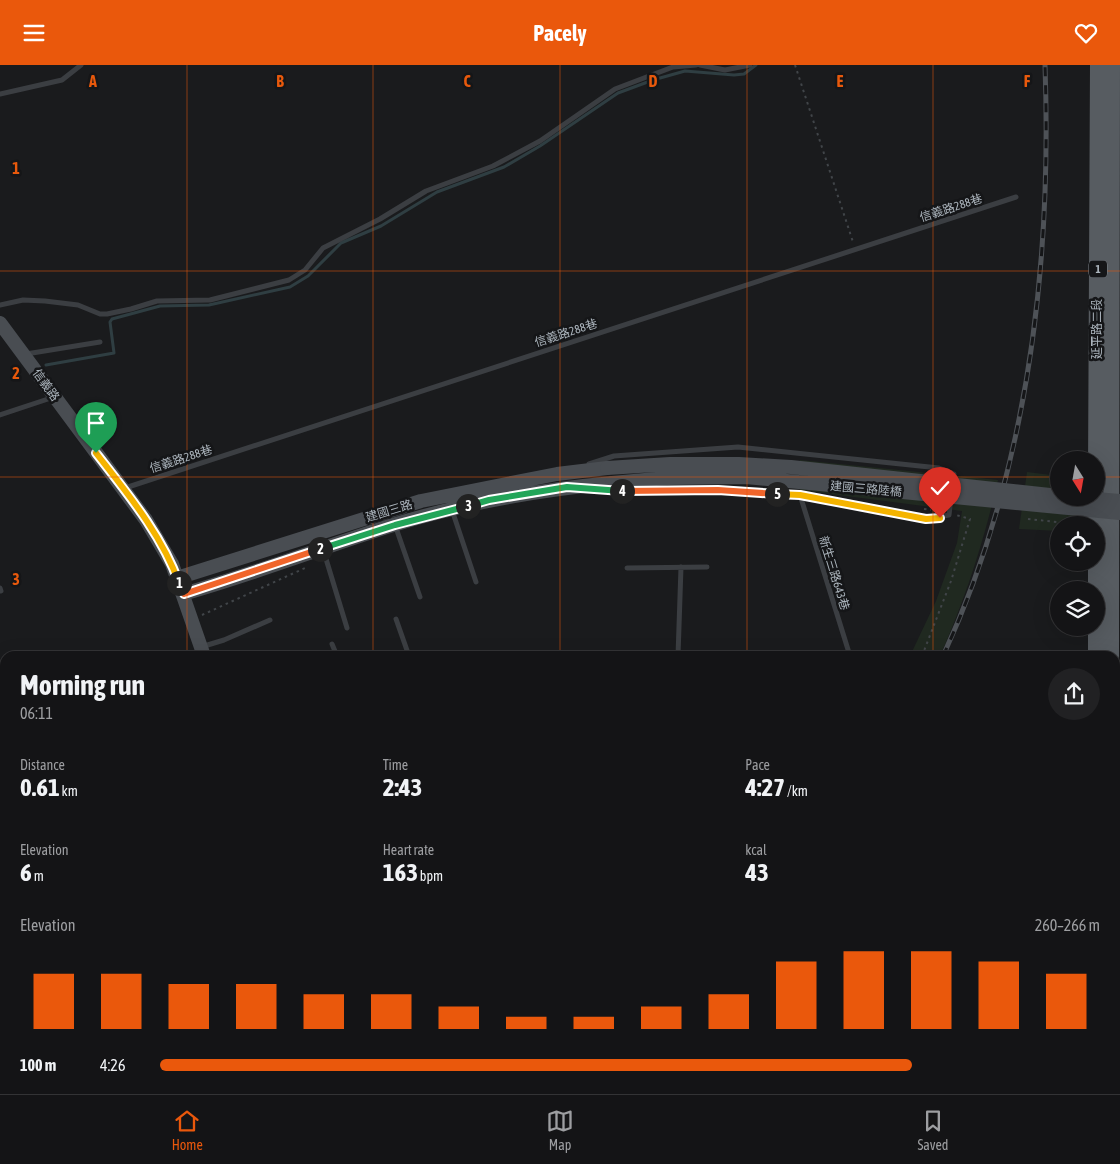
<!DOCTYPE html>
<meta charset="utf-8">
<style>
:root{--surface:#141416;--page:#212123;--text:#f1f3f6;--muted:#9d9ea1;--line:#333335;--accent:#ea580c}
body{margin:0;font-family:"Asap Condensed","Noto Sans TC",sans-serif;background:var(--page);color:var(--text);height:100vh;display:flex;flex-direction:column;font-size:19px;white-space:nowrap}
*{box-sizing:border-box;margin:0}
p{font-size:16px;color:var(--muted)}
.icon{flex:none;width:28px;height:28px;fill:none;stroke:currentColor;stroke-width:2;stroke-linecap:round;stroke-linejoin:round}
.map{position:relative;flex:1;overflow:hidden}
.panel{position:absolute;left:0px;top:586px;width:1120px;height:444px;display:flex;flex-direction:column;background:var(--surface);border-radius:15px 15px 0 0;box-shadow:0 5px 20px #0002,0 0 0 1px var(--line)}
.panel>*{flex:none}
.needle{width:32px;rotate:169deg}
.controls{position:absolute;left:1050px;top:386px;display:grid;gap:10px}
.controls a{display:grid;place-items:center;width:55px;height:55px;border-radius:50%;background:var(--surface);box-shadow:0 5px 20px #0002,0 0 0 1px var(--line);font-size:25px}
.pin{position:absolute;display:grid;place-items:center;width:42px;height:42px;color:#fff;margin:-51px -21px;border-radius:50% 50% 50% 0;rotate:-45deg;box-shadow:0 0 5px #0007}
.pin .icon{rotate:45deg}
.km{position:absolute;width:25px;height:25px;margin:-12px;border-radius:50%;background:#222;color:#fff;font-size:14px;line-height:25px;text-align:center}
.round{display:grid;place-items:center;flex:none;width:52px;height:52px;border-radius:26px;background:var(--page)}
.head{display:flex;align-items:center;justify-content:space-between;height:85px;padding:0 20px}
h1{font-size:28px;font-weight:700;line-height:38px}
.figures{display:grid;grid-template-columns:repeat(3,1fr);gap:8px;height:85px;padding:5px 20px}
.figures div{display:grid;align-content:center}
.figures b{font-size:25px;font-weight:700}
.figures small{font-size:14px;font-weight:400}
.figures p{font-size:14px}
.chart{height:140px;padding:10px 20px}
.chart p{display:flex;justify-content:space-between}
.chart svg{width:100%;height:90px;margin-top:5px;stroke:var(--accent);stroke-width:6}
ul{padding:0 20px;list-style:none;font-size:16px}
li{display:grid;grid-template-columns:80px 60px 1fr;align-items:center;height:38px}
li i{height:12px;border-radius:6px;background:var(--accent)}
header{display:flex;justify-content:space-between;align-items:center;height:65px;padding:0 20px;background:var(--accent);color:#fff;font-size:22px;font-weight:700}
.tab-bar{display:flex;justify-content:space-around;align-items:center;height:70px;border-top:1px solid var(--line);background:var(--surface);font-size:14px;color:var(--muted)}
.tab-bar a{display:grid;justify-items:center;gap:2px}
.tab-bar .on{color:var(--accent)}
.map>svg:first-child{display:block}
</style>
<header><svg class="icon" aria-label="menu" viewBox="0 0 24 24"><path d="M4 6h16M4 12h16M4 18h16"/></svg>Pacely<svg class="icon" aria-label="heart" viewBox="0 0 24 24"><path d="M12 20l-8-8c-3-5 5-10 8-4 3-6 11-1 8 4z"/></svg></header>
<div class="map">
<svg width="1120" height="1029" viewBox="0 0 1120 1029">
<rect width="100%" height="100%" fill="#1a1b1d"/>
<path fill="#202920" d="M800,395L998,415C984,476 965,535 940,591H910L936,536L957,478L962,446L800,425Z
M1027,407L1059,411V432L1088,433L1084,460H1059V466L1019,464Z"/>
<g fill="none" stroke-linecap="round" stroke-linejoin="round">
<path stroke="#2f3e42" stroke-width="3" d="M46,300L114,288L110,257L112,254L160,241L209,240L290,222L308,211L341,178L381,161L437,127L504,102L540,81L618,28L653,15L685,6L734,10L744,9L756,0
M1115,844H1120
M592,1029L598,1025"/>
<path stroke="#414549" stroke-width="2" stroke-dasharray="2.5 4" stroke-linecap="butt" d="M795,0L853,177
M924,444L931,445
M1028,454L1066,458
M202,550L305,503
M922,591L951,516L970,454L956,450
M442,1025L448,1029
M474,1025L477,1029
M555,1025L557,1029"/>
<path stroke="#3b3e42" stroke-width="5" d="M700,0L725,5L750,0
M0,29L62,15L81,0
M0,240L23,235L45,236L78,240L100,249H107L131,244L157,236L210,235L289,215L305,205L323,183L380,154L426,126L493,101L540,76L615,24L673,2L696,0
M26,289L100,277
M0,350L54,332
M589,399L614,391L738,382L939,403L954,409L953,419
M125,423L1016,132
M606,425H718L800,430L926,454L949,450L951,432
M800,430L850,591
M452,445L476,517
M395,460L420,532
M323,484L347,563
M627,503L707,502
M0,523L1,526
M396,554L409,591
M332,579L337,591
M201,582L224,575L270,555
M288,590L289,591
M678,591L681,502
M0,792L5,790
M1115,993H1120
M199,1025V1029
M295,1025L299,1029
M840,1029L842,1025"/>
<path stroke="#3b3e42" stroke-width="10" d="M675,591H685
M1115,797H1120
M148,1025V1029
M580,1029L586,1025"/>
<path stroke="#494d52" stroke-width="14" d="M0,258L146,455L172,499L204,591
M177,513L421,436L557,409L607,403
M183,529C254,509 323,482 393,460C464,438 538,425 612,418
M363,1025L365,1029"/>
<path stroke="#575c61" stroke-width="16" d="M1096,408L1098,0
M1096,432V591
M1111,591L1112,0
M1115,882L1120,957
M1110,1025V1029"/>
<defs>
<path id="rail" d="M943,591C1028,407 1052,201 1045,0
M733,1029L735,1025"/>
</defs>
<use href="#rail" stroke="#4e5257" stroke-width="5"/>
<use href="#rail" stroke="#151618" stroke-width="3" stroke-dasharray="9" stroke-linecap="butt"/>
<path stroke="#494d52" stroke-width="14" d="M607,403L670,399H739L791,402L1059,431
M612,418L667,413L746,412L1120,448
M1072,432L1120,436"/>
</g>
<g fill="none" stroke-linecap="round" stroke-linejoin="round">
<defs>
<path id="split-1" d="M96,388C127,428 162,470 179,518"/>
<path id="split-2" d="M179,518L184,529L320,484"/>
<path id="split-3" d="M320,484L395,460L468,441"/>
<path id="split-4" d="M468,441L489,435L567,422L622,426"/>
<path id="split-5" d="M622,426L718,425L777,429"/>
<path id="split-6" d="M777,429L800,430L926,454L940,453"/>
</defs>
<use href="#split-1" stroke="#fff" stroke-width="10"/>
<use href="#split-2" stroke="#fff" stroke-width="10"/>
<use href="#split-3" stroke="#fff" stroke-width="10"/>
<use href="#split-4" stroke="#fff" stroke-width="10"/>
<use href="#split-5" stroke="#fff" stroke-width="10"/>
<use href="#split-6" stroke="#fff" stroke-width="10"/>
<use href="#split-1" stroke="#f5b400" stroke-width="6"/>
<use href="#split-2" stroke="#f0652b" stroke-width="6"/>
<use href="#split-3" stroke="#22a559" stroke-width="6"/>
<use href="#split-4" stroke="#22a559" stroke-width="6"/>
<use href="#split-5" stroke="#f0652b" stroke-width="6"/>
<use href="#split-6" stroke="#f5b400" stroke-width="6"/>
</g>
<path fill="none" stroke="#e8590c" stroke-width="1" stroke-opacity="0.55" d="M187,0V591M373,0V591M560,0V591M747,0V591M933,0V591M0,206H1120M0,412H1059M1096,412H1120M0,617H5M1115,617H1120M0,823H5M1115,823H1120M187,1025V1029M373,1025V1029M560,1025V1029M747,1025V1029M933,1025V1029"/>
<g text-anchor="middle" dominant-baseline="central" stroke-width="5" stroke-linejoin="round" paint-order="stroke">
<rect fill="#151618" stroke="#7f858c" stroke-width="1" x="1089" y="195.5" width="18" height="17" rx="4"/>
<g font-size="11" font-weight="bold" fill="#acb5bd">
<text x="1098" y="204">1</text>
</g>
<g font-size="12" fill="#acb5bd" stroke="#151618">
<text transform="translate(951 143) rotate(-18)">信義路288巷</text>
<text transform="translate(1097 264) rotate(-90)">延平路二段</text>
<text transform="translate(566 268) rotate(-18)">信義路288巷</text>
<text transform="translate(46 320) rotate(54)">信義路</text>
<text transform="translate(181 394) rotate(-18)">信義路288巷</text>
<text transform="translate(866 424) rotate(5)">建國三路陸橋</text>
<text transform="translate(389 446) rotate(-17)">建國三路</text>
<text transform="translate(834 508) rotate(73)">新生三路643巷</text>
</g>
</g>
<g font-size="16" text-anchor="middle" font-weight="bold" fill="#e8590c" stroke="#151618" stroke-width="5" stroke-linejoin="round" paint-order="stroke">
<text x="93" y="22">A</text>
<text x="280" y="22">B</text>
<text x="467" y="22">C</text>
<text x="653" y="22">D</text>
<text x="840" y="22">E</text>
<text x="1027" y="22">F</text>
<text x="16" y="109">1</text>
<text x="16" y="314">2</text>
<text x="16" y="520">3</text>
</g>
</svg>
<div class="controls">
<a><svg class="needle" viewBox="-14 -14 28 28"><path d="M0-13l5 13h-10z" fill="#e53935"/><path d="M0 13l5-13h-10z" fill="#9d9ea1"/></svg></a>
<a><svg class="icon" aria-label="locate" viewBox="0 0 24 24"><circle cx="12" cy="12" r="6"/><path d="M12 2v4M12 18v4M2 12h4M18 12h4"/></svg></a>
<a><svg class="icon" aria-label="layers" viewBox="0 0 24 24"><path d="M12 4l9 5-9 5-9-5zM3 14l9 5 9-5"/></svg></a>
</div>
<div class="pin" style="left:96px;top:388px;background:#1e9e55"><svg class="icon" aria-label="arrive" viewBox="0 0 24 24"><path d="M6 21V4h12l-3 4 3 4H6"/></svg></div>
<div class="pin" style="left:940px;top:453px;background:#d93025"><svg class="icon" aria-label="check" viewBox="0 0 24 24"><path d="M5 12l5 5 9-10"/></svg></div>
<b class="km" style="left:179px;top:518px">1</b>
<b class="km" style="left:320px;top:484px">2</b>
<b class="km" style="left:468px;top:441px">3</b>
<b class="km" style="left:622px;top:426px">4</b>
<b class="km" style="left:777px;top:429px">5</b>
<section class="panel">
<div class="head"><div><h1>Morning run</h1><p>06:11</p></div><a class="round"><svg class="icon" aria-label="share" viewBox="0 0 24 24"><path d="M12 15V3M7 8l5-5 5 5M5 13v7h14v-7"/></svg></a></div>
<div class="figures">
<div><p>Distance</p><b>0.61<small> km</small></b></div>
<div><p>Time</p><b>2:43</b></div>
<div><p>Pace</p><b>4:27<small> /km</small></b></div>
</div>
<div class="figures">
<div><p>Elevation</p><b>6<small> m</small></b></div>
<div><p>Heart rate</p><b>163<small> bpm</small></b></div>
<div><p>kcal</p><b>43</b></div>
</div>
<div class="chart"><p><span>Elevation</span>260–266 m</p>
<svg viewBox="0 0 160 44" preserveAspectRatio="none"><path d="M5 44V17M15 44V17M25 44V22M35 44V22M45 44V27M55 44V27M65 44V33M75 44V38M85 44V38M95 44V33M105 44V27M115 44V11M125 44V6M135 44V6M145 44V11M155 44V17"/></svg>
</div>
<ul>
<li><b>100 m</b>4:26<i style="width:80%"></i></li>
</ul>
</section>
</div>
<nav class="tab-bar">
<a class="on"><svg class="icon" aria-label="home" viewBox="0 0 24 24"><path d="M3 11l9-7 9 7M6 9v11h12V9"/></svg>Home</a>
<a><svg class="icon" aria-label="map" viewBox="0 0 24 24"><path d="M3 6l6-2 6 2 6-2v14l-6 2-6-2-6 2zM9 4v14M15 6v14"/></svg>Map</a>
<a><svg class="icon" aria-label="saved" viewBox="0 0 24 24"><path d="M7 4h10v16l-5-4-5 4z"/></svg>Saved</a>
</nav>
